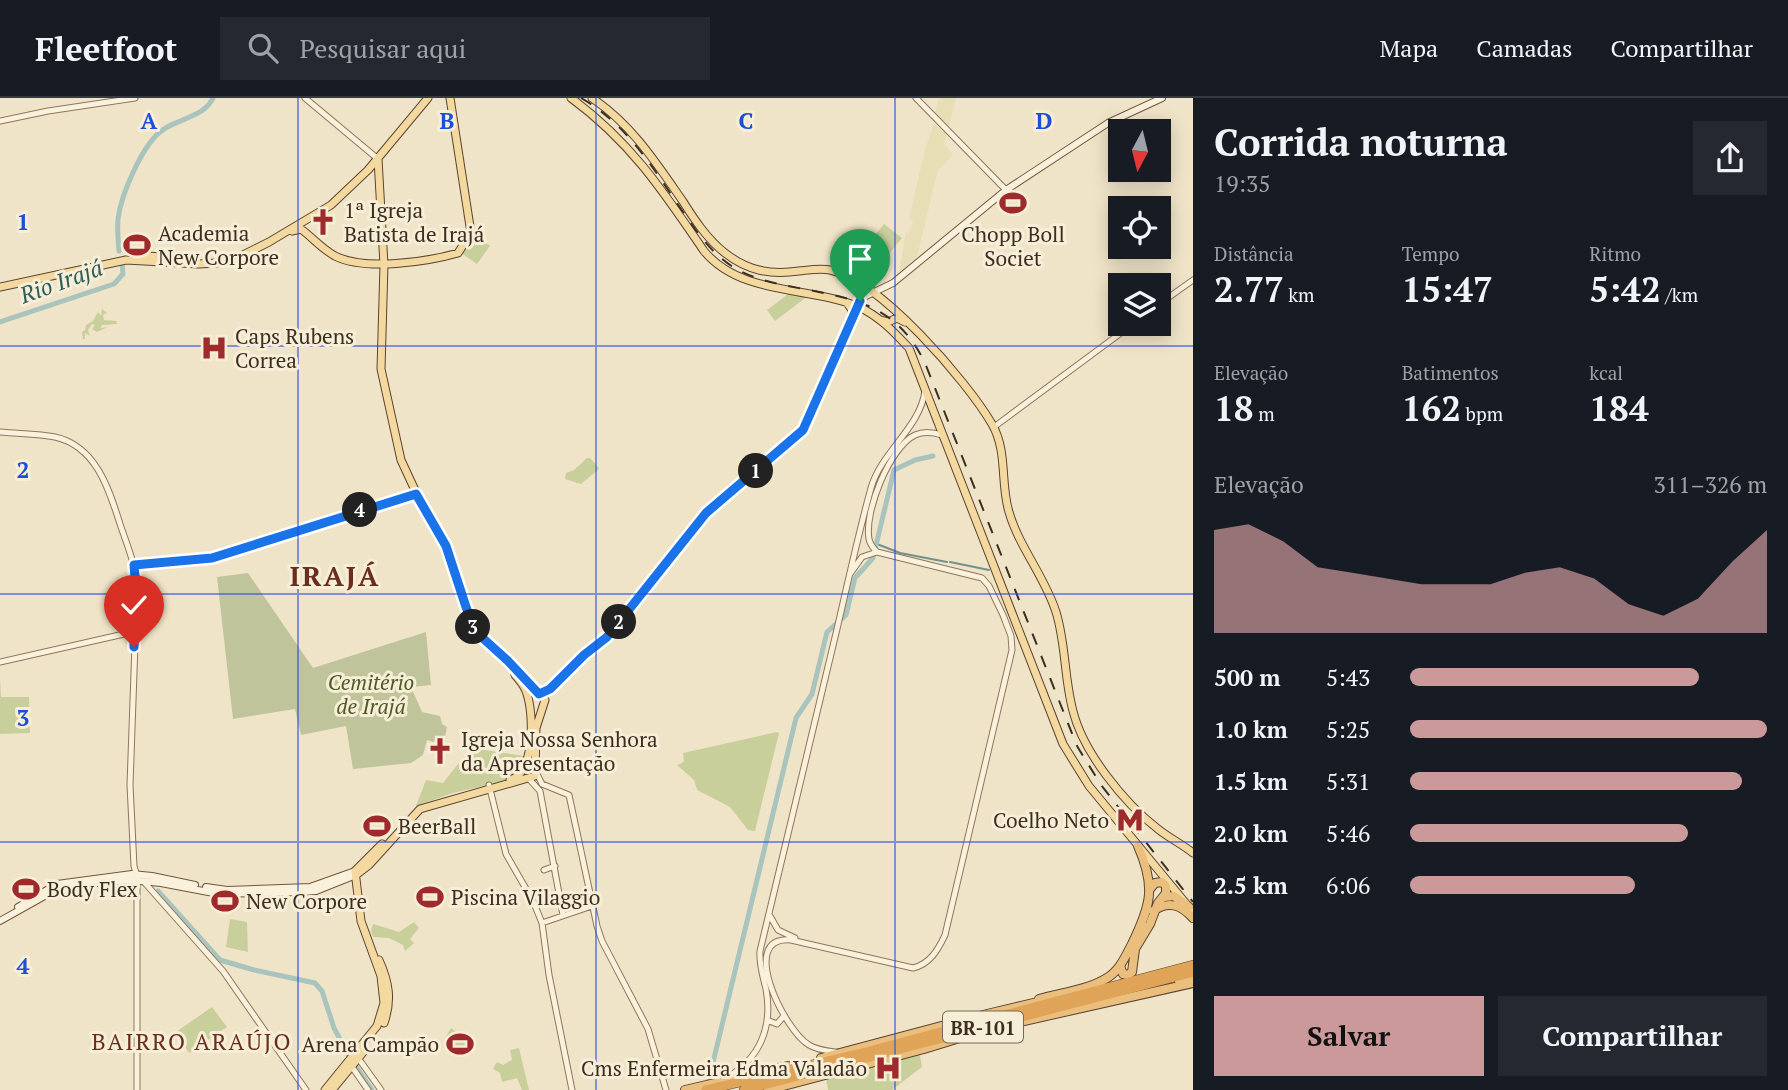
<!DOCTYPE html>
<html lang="pt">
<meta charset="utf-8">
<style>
:root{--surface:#171b24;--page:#242831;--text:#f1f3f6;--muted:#9ea1a6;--line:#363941;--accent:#cc999b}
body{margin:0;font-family:"PT Serif",serif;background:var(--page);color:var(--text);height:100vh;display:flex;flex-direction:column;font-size:26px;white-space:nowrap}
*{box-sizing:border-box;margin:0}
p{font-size:23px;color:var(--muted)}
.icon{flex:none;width:38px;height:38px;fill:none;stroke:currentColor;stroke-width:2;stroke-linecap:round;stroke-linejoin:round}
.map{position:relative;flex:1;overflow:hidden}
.sheet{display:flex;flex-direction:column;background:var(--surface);width:595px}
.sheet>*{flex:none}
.needle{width:46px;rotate:187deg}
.fabs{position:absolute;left:1108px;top:21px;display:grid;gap:14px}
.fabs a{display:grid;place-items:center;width:63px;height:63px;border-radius:0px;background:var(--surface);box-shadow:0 4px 18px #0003;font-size:35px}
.pin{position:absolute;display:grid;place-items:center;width:60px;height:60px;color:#fff;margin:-72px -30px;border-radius:50% 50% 50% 0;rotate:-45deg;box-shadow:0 0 7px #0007}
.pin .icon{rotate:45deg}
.km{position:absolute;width:35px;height:35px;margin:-18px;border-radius:50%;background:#222;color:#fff;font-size:19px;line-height:35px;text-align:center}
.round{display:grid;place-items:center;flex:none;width:74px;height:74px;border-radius:0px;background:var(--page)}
.overview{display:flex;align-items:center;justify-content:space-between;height:119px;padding:0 21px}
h1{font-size:38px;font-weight:800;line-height:52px}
.figures{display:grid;grid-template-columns:repeat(3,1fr);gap:10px;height:119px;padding:7px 21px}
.figures div{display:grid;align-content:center}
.figures b{font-size:35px;font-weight:800}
.figures small{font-size:19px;font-weight:400}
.figures p{font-size:19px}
.chart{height:196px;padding:14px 21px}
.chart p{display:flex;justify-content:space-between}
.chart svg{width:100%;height:126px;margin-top:7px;fill:var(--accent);opacity:.7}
.action{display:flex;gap:14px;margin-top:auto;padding:14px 21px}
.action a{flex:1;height:80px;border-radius:0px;background:var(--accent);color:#111;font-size:28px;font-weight:800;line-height:80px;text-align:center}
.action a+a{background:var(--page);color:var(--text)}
ul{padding:0 21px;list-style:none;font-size:23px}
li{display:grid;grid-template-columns:112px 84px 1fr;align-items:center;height:52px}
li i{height:18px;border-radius:9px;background:var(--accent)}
header{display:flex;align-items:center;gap:42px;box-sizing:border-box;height:98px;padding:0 35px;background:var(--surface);border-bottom:2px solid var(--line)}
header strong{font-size:33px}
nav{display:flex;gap:38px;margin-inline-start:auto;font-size:24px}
.search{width:490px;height:63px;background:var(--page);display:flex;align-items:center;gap:18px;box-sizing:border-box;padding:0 24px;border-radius:0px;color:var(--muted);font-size:26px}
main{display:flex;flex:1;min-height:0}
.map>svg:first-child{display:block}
</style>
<header>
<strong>Fleetfoot</strong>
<div class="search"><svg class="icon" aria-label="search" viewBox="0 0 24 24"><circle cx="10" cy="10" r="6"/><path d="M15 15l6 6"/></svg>Pesquisar aqui</div>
<nav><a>Mapa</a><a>Camadas</a><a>Compartilhar</a></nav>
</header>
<main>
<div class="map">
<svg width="1193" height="992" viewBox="0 0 1193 992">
<rect width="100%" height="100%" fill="#f0e4c8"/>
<path fill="#e6deb5" d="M939,0H956L949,29L935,16Z
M934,26L947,36L944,46L953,57L938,72L917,158L899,175L906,134L909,135L912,126L913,122L909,120L925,52Z"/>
<path fill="#c9cf9b" d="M884,126L902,140L876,172L858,158Z
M473,136L490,148L477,166L461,155Z
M792,193L808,198L775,223L767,212Z
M102,211L107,215L103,217L104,222L116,223L117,226L102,227L101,230L108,229L97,234L92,231L95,227L92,226L88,232L90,238L85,235V241H83L82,234L85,232L86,227L93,223L98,214L101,218Z
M587,360H590L599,370L598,372L581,386L565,381L566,375L574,372Z
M0,580L1,599H29L30,635L0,636Z
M777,634L779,635L755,733L748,732L730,709L697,692L694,682L677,667L684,664L683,655Z
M478,651L524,658L516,680L453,695L416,708L426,682L443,685L466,656Z
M230,821L247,824L248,854L226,849Z
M414,824L419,830L410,841L414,845L405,853L403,847L389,840L373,839L371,833L373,826L399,834Z
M212,909L227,929L189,955L176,934Z
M451,930L470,945L464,955L457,951L453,954L448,947L451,943L445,940Z
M519,950L529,992H522L517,980L502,984L500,975L493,971L497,964L503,967L512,962L510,952Z
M920,957L922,969L892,992H828L826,980Z"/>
<path fill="#bfc49a" d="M248,475L313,570L426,534L431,587L411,589L422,614L440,618L442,626L447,629L445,639L436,638L434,644L427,642L423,657L411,665L353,671L346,628L301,637L295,611L233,621L217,479Z"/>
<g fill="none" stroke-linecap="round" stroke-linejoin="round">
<path stroke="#6f938a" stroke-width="2" d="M877,446L900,455L947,464
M950,464L989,472"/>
<path stroke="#a9c4bc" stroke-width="5" d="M119,153C118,142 117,132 118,121C121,97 143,44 164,31C179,21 205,18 213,0
M0,224L114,186L123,176L122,165
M158,793L220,862L254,872L315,885L322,893L334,930L349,958
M355,967L372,992
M709,981L796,620L812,596L827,534L846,517L855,480L873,460L894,372L915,362L933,358"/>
<defs>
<path id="tertiary" d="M305,0L378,61
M916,0L1006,92
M0,23L48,13L135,0
M1158,207L1193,182
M994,329L1133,226
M0,334C18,336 37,335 55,339C96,348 109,391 120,426C127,447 136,467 137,490L130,687L134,768L137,778V992
M877,454C873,450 870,446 869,441C864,413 890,349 915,337C924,333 932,334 942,337
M134,467L212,460L416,396
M0,564L124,536L135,538
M537,676L542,686L569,697L597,828L602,843L648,931L666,992
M530,682L540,693L563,817
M489,687L506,756L533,803L542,825L549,877L572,992
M544,772L555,768
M145,785L223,873L306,992
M770,818L778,832L795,840
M542,825L592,808
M767,922L777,926L783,919
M836,954C827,953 817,952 809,947C784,932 737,837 791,842L913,870C930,866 938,852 945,837L1012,552L1011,538L1003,517L989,488L982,480L877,454L862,459L850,476
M356,957L381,992
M350,966L368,992
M726,980C760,961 773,929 766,891C763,879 759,866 760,853C785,745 811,638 837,531C848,484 858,437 871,390C881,354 920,330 925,293"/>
<path id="secondary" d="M539,596L550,591L584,557L607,539L706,415L803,332L864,199L893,185L1006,92L1108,25L1162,0
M206,789L227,792L310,789L355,773
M18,809L57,786L132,776L152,778L195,787
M0,823L50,795L75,787L130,782L161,785L219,796L300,794L316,793L356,777"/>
<path id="primary" d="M571,0C631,44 663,93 704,153C741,198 810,188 859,209C879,218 894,234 909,250L1063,646L1089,688L1193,814
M592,0C631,26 655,63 682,102C694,121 707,141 725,155C748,173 770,177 799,173C809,172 820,170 830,172C880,182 967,283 992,326C1008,354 1000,385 1009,414C1019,449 1045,479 1056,514C1066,546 1064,580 1073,613C1083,654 1124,705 1158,731C1169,740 1182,746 1193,755
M292,133L301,131C313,140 322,151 335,158C365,173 427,164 458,155L471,135L450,0
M136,157L173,160
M0,189L126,162L199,166L217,165L237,160L269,144L331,107L368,72L428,0
M847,205L852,212V221
M881,222L888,224L897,220L905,224
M510,682C535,675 534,617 527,596C525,588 520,583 515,577
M356,777L369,767L420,711L535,678L536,630L545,602L508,563L476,534L466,509L446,448L420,403L401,362L381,271L384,167L378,61
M379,862C389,884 392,902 384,925
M325,992L377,928L384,905L381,878L361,823L355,773L382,746
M332,992L365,952"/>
<path id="trunk" d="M1164,799L1174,798L1189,809
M1153,813C1169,802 1181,807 1193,820
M1120,868L1123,876L1128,877L1132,874L1135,851L1150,826L1158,805L1166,795V788L1162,784L1155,785L1150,791
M1179,883L1193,879
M1039,901C1060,895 1088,892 1107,880C1120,872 1125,859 1132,846C1151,807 1156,789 1138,748
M1002,928L1193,885
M821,960L983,917L1046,902
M685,992L788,968
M768,992L924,951L976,935"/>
<path id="motorway" d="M706,992L858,956L1193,867
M744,992L1193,874"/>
</defs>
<use href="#tertiary" stroke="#8d765c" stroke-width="7"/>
<use href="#secondary" stroke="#6f573f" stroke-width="8"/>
<use href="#primary" stroke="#5b4430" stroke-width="9"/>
<use href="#trunk" stroke="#5b4430" stroke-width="10"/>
<use href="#motorway" stroke="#5b4430" stroke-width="10"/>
<use href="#tertiary" stroke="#faf1dc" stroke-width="5"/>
<use href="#secondary" stroke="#faf1dc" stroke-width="6"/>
<use href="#primary" stroke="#f3d9a0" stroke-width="7"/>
<use href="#trunk" stroke="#eabe7c" stroke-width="8"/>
<use href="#motorway" stroke="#e0a458" stroke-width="9"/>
<path stroke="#3d2e20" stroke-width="2" stroke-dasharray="12 12" stroke-linecap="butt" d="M581,0C628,27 653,70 683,114C697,134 711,155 733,169C749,179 769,184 788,188C848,200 895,203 925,265L1077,648L1101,687L1193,804"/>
</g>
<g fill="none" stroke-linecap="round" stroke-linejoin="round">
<defs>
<path id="route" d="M134,549L136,490L134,467L212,460L416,396L446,448L466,509L476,534L508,563L539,596L550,591L584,557L607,539L706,415L803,332L860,203"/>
</defs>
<use href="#route" stroke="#fff" stroke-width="14"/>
<use href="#route" stroke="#1a73e8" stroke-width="9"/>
</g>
<path fill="none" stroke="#1d4ed8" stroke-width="2" stroke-opacity="0.55" d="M298,0V992M596,0V992M895,0V992M0,248H1193M0,496H1193M0,744H1193"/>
<defs>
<symbol id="stadium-bare" viewBox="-9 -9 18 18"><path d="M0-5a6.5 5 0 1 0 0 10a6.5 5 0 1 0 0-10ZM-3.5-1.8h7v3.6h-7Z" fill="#9e2a2b" stroke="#f7eed8" stroke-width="2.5" paint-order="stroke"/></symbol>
<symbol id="church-bare" viewBox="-9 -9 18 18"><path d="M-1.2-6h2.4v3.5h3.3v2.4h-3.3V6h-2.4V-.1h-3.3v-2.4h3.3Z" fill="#9e2a2b" stroke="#f7eed8" stroke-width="2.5" paint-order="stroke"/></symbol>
<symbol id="hospital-bare" viewBox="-9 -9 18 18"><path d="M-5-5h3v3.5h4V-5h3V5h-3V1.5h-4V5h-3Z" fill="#9e2a2b" stroke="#f7eed8" stroke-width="2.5" paint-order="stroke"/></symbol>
<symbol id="metro-bare" viewBox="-9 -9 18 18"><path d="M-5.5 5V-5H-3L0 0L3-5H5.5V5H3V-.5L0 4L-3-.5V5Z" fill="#9e2a2b" stroke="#f7eed8" stroke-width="2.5" paint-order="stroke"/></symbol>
</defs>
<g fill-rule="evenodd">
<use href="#stadium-bare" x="994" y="86" width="38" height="38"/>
<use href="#church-bare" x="304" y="105" width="38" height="38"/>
<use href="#stadium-bare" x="118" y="128" width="38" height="38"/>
<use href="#hospital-bare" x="195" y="231" width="38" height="38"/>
<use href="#church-bare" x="421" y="634" width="38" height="38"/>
<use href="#metro-bare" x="1111" y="703" width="38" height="38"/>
<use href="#stadium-bare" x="358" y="709" width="38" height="38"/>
<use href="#stadium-bare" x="7" y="772" width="38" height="38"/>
<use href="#stadium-bare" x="411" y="780" width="38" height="38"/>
<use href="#stadium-bare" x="206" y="784" width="38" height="38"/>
<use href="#stadium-bare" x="441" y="927" width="38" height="38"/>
<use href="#hospital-bare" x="869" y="951" width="38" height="38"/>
</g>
<g text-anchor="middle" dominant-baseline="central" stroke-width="6" stroke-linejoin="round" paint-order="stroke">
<rect fill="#f7eed8" stroke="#756857" stroke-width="2" x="943" y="913.5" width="80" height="31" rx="5"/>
<g font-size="19" font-weight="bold" fill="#3d2e20">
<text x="983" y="929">BR-101</text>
</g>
<g font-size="21" fill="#3d2e20" stroke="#f7eed8" text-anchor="start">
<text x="344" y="112">1ª Igreja<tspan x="344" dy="24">Batista de Irajá</tspan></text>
<text x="158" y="135">Academia<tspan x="158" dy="24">New Corpore</tspan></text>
<text x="1013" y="136" text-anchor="middle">Chopp Boll<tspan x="1013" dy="24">Societ</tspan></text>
<text x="235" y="238">Caps Rubens<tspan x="235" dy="24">Correa</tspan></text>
<text x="461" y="641">Igreja Nossa Senhora<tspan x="461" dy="24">da Apresentação</tspan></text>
<text x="1109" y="722" text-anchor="end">Coelho Neto</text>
<text x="398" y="728">BeerBall</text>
<text x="47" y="791">Body Flex</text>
<text x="451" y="799">Piscina Vilaggio</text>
<text x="246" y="803">New Corpore</text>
<text x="439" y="946" text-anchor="end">Arena Campão</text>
<text x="867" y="970" text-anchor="end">Cms Enfermeira Edma Valadão</text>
</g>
<g font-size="21" font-style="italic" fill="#4d5a26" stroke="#f7eed8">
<text x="371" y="584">Cemitério<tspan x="371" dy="24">de Irajá</tspan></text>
</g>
<g font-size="23" font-style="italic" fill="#2f5d5a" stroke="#f7eed8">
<text transform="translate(61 183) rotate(-20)">Rio Irajá</text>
</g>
<g font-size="23" letter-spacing="2" fill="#6b2e1e" stroke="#f7eed8">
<text x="192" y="943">BAIRRO ARAÚJO</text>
</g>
<g font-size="28" font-weight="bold" letter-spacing="2" fill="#6b2e1e" stroke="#f7eed8">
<text x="335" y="477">IRAJÁ</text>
</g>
</g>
<g font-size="23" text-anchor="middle" font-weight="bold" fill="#1d4ed8" stroke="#f7eed8" stroke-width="6" stroke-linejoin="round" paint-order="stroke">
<text x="149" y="31">A</text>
<text x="447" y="31">B</text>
<text x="746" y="31">C</text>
<text x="1044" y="31">D</text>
<text x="23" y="132">1</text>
<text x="23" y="380">2</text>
<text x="23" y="628">3</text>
<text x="23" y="876">4</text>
</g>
</svg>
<div class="fabs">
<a><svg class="needle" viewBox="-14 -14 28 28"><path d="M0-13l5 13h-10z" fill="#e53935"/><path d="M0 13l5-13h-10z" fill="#9ea1a6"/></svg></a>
<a><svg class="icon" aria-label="locate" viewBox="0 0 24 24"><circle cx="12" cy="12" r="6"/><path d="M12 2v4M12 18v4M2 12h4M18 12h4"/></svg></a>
<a><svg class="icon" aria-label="layers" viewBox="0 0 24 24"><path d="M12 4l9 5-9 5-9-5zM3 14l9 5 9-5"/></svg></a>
</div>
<div class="pin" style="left:860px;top:203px;background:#1e9e55"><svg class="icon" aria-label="arrive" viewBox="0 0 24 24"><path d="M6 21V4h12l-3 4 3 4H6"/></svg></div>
<div class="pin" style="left:134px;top:549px;background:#d93025"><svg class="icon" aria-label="check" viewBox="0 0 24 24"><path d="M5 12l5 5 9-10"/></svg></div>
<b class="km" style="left:756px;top:373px">1</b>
<b class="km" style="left:619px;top:524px">2</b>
<b class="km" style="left:473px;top:529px">3</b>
<b class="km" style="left:360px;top:412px">4</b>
</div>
<section class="sheet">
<div class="overview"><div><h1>Corrida noturna</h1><p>19:35</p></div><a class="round"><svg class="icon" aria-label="share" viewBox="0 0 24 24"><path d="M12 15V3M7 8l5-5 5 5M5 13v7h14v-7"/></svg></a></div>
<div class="figures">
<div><p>Distância</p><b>2.77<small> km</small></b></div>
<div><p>Tempo</p><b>15:47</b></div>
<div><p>Ritmo</p><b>5:42<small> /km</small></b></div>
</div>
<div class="figures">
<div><p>Elevação</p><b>18<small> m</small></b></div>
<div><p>Batimentos</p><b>162<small> bpm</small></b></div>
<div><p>kcal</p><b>184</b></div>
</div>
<div class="chart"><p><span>Elevação</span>311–326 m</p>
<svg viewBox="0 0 160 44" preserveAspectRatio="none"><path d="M0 44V8L10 6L20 12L30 21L40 23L50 25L60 27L70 27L80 27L90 23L100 21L110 25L120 34L130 38L140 32L150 19L160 8V44z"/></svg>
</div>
<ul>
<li><b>500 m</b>5:43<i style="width:81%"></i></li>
<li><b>1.0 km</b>5:25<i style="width:100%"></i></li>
<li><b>1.5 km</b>5:31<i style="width:93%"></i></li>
<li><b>2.0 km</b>5:46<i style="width:78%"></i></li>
<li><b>2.5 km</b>6:06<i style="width:63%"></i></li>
</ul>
<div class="action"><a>Salvar</a><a>Compartilhar</a></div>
</section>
</main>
